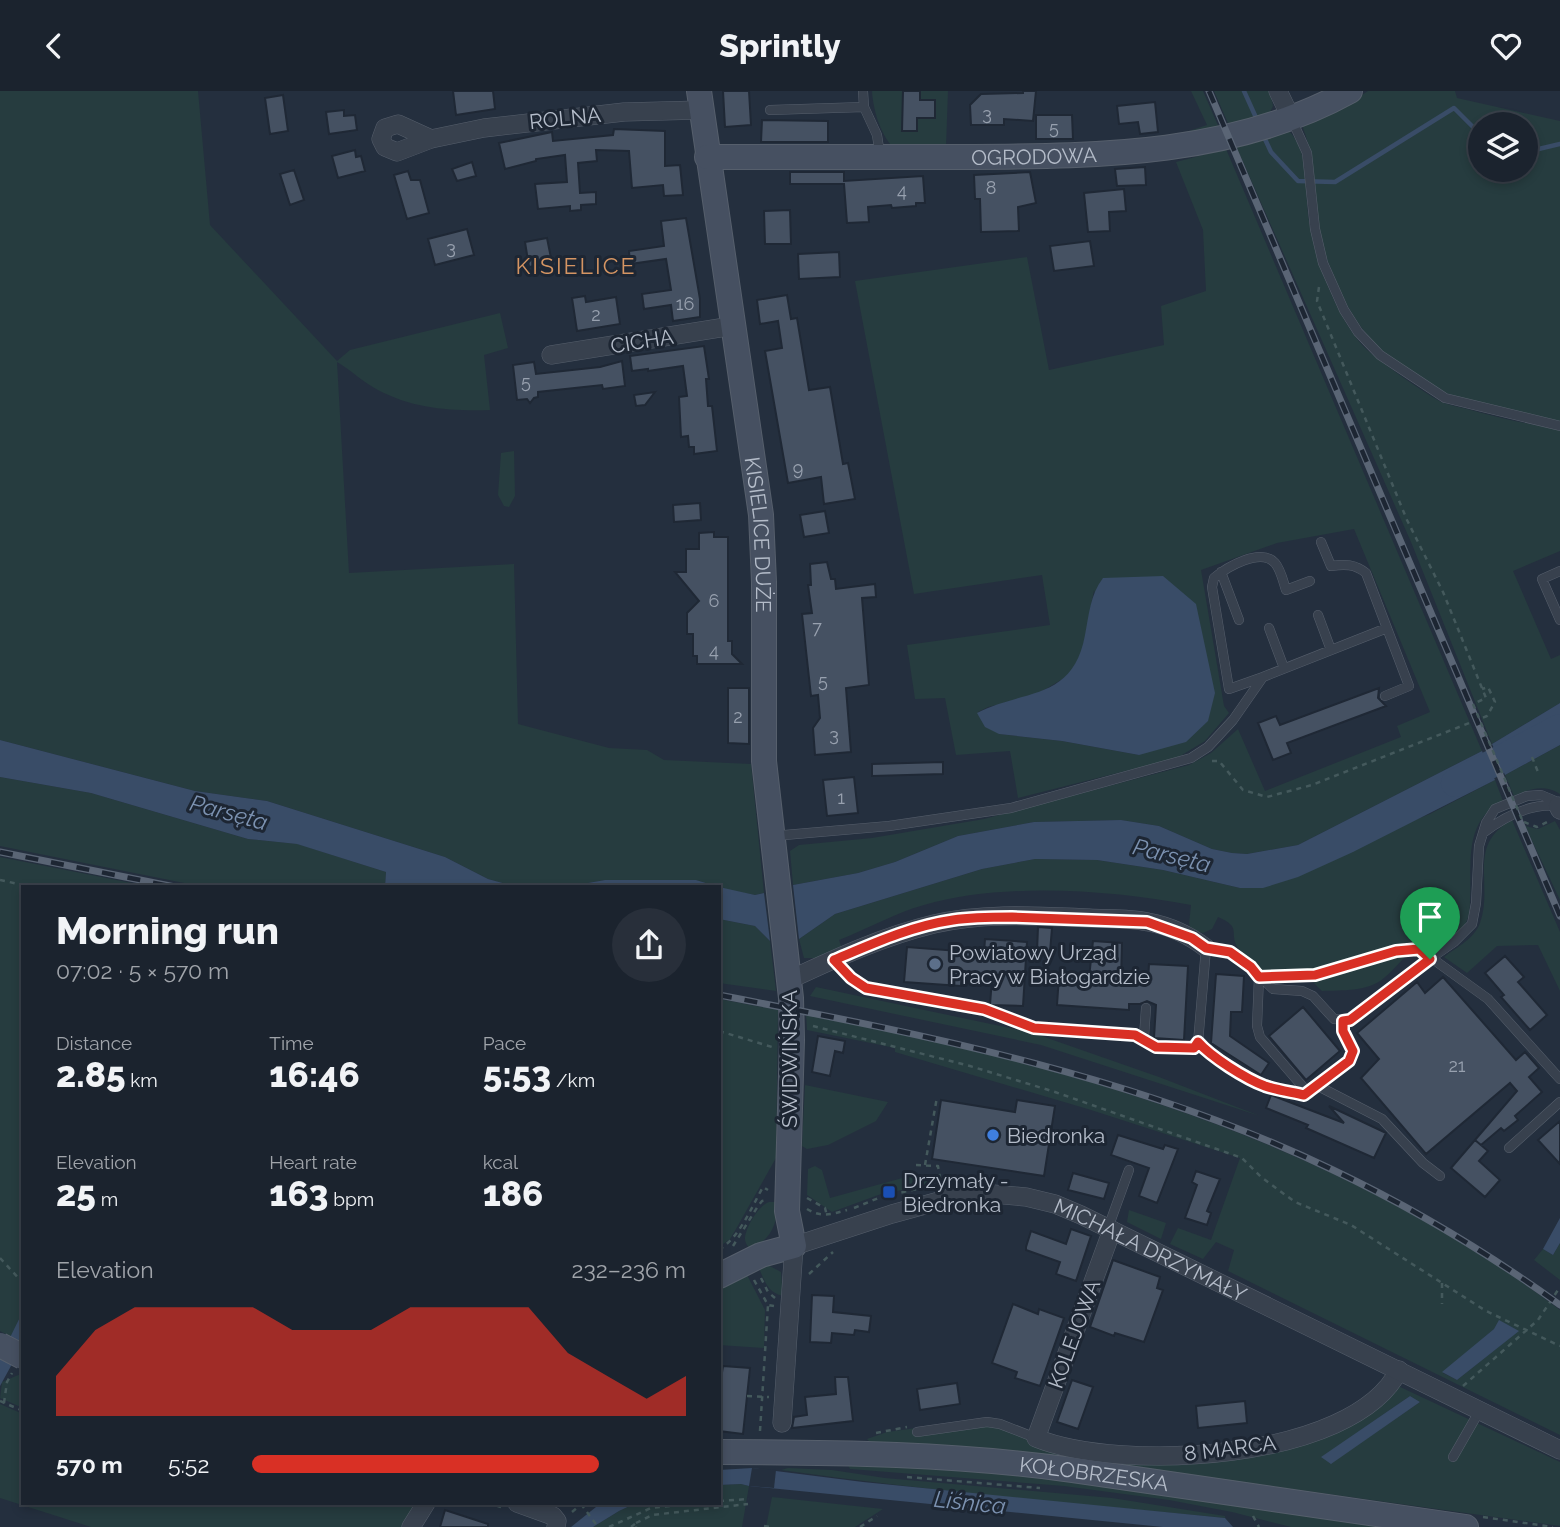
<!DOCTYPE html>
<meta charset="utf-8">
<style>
:root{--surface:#1b232e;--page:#282f3a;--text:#f1f3f6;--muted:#a0a4aa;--line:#39404a;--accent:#d93025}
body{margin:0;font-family:Raleway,sans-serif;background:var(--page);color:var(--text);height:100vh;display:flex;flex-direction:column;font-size:26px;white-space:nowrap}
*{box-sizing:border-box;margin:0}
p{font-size:23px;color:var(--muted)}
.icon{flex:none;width:38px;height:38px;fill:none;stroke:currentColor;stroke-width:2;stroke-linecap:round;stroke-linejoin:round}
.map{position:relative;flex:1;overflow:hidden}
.side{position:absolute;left:21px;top:794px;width:700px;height:620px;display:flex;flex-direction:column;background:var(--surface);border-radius:0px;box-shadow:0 4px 10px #0003,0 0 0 2px var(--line)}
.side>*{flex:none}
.buttons{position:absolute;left:1468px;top:21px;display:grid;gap:14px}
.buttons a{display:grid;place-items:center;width:70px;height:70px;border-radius:50%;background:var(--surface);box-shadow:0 4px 10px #0003,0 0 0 2px var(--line);font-size:35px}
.pin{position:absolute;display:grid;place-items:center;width:60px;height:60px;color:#fff;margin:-72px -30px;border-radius:50% 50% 50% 0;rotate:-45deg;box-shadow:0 0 7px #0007}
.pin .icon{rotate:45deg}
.round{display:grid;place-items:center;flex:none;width:74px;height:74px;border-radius:37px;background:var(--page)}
.head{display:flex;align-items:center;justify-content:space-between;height:119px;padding:0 35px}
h1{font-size:38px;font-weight:800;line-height:52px}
.figures{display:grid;grid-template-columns:repeat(3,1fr);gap:10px;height:119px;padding:7px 35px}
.figures div{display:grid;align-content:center}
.figures b{font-size:35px;font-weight:800}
.figures small{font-size:19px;font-weight:400}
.figures p{font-size:19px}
.chart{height:196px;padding:14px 35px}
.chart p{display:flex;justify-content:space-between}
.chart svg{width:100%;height:126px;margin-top:7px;fill:var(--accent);opacity:.7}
ul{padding:0 35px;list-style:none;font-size:23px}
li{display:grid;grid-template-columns:112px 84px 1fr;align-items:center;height:52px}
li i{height:18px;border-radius:9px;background:var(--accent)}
header{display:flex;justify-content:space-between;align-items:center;height:91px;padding:0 35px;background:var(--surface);font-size:32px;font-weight:800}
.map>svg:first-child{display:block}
</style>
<header><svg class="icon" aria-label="back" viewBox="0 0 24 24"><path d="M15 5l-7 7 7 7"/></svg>Sprintly<svg class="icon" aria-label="heart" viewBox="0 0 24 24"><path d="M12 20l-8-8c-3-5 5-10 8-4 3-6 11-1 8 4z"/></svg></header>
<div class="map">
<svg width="1560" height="1436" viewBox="0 0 1560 1436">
<rect width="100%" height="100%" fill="#242f3e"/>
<path fill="#263c3f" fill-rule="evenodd" d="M0,0H198L210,134L337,270L350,259L500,222L508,257L484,264L490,319C450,320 414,318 378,299C364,292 351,279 337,271L349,482L514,473L518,633L609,657L647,659L664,669L751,673L764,802L755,804L728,799L696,789H605L565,796H517L488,788L445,766L267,710L195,700L0,649Z
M872,0H948L946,56L892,55C880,42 873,18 872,0Z
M1191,0H1203L1220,39L1156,51L1207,34Z
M1214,0H1270L1273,15L1269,23L1230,37Z
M1368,0H1455L1457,7L1560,30V331C1523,324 1487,317 1452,304C1442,301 1433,294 1424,289C1380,264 1356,238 1337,192C1331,178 1324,163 1321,147C1314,110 1317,73 1303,37L1304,33L1353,10ZM1480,33H1526V79H1480Z
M1288,39C1311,62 1304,100 1309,130C1315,169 1338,231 1367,259C1386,275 1420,299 1441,311C1449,314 1459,316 1467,318C1498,327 1529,333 1560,339V460L1513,480L1551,568L1560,564V612L1492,653L1411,451L1236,55Z
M1226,58L1482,660L1298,754L1247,763L1232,762L1212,758L1159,735L1121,729L1034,731L958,745L895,771L858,782L793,794L790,760L799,754L872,747L984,728L1189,674L1211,662L1238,638L1265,700L1401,646L1397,635L1430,621L1354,438L1277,452L1201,479L1224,615L1229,622L1205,650L1177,667L1018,707L1010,660L956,664L945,607L915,608L907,554L1050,534L1042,484L914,503L855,190L1027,166L1049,279L1164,254L1161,215L1206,200L1203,139L1176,71ZM1094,499L1139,664L1062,650L999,643L978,621L988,616L1034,605L1071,583L1083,557Z
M514,360L515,405L509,416L504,415L498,404L501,362Z
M1560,654V703C1544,693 1530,698 1514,705L1505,684Z
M0,686L91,702L248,748L298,753L386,781L385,796H204L0,755Z
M1495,689L1503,710C1463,731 1472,770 1470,810C1470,819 1469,829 1463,836C1448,855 1431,846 1415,857C1404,865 1395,878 1384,887C1368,901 1342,899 1322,900C1304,882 1301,874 1278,891L1268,889L1238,857C1228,841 1243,837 1218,826L1212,838L1203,842L1192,839L1189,833L1191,814C1111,799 1003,791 924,814C895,822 867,838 839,849L842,858L816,871L814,867H804L799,848L835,823L982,778L1035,768L1097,769L1163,779L1240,797L1430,723Z
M1512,729L1560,841V900L1538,854L1497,855L1467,882L1444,866C1457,856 1474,848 1480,832C1494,793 1466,754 1512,729Z
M1555,730L1560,739V809L1525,735L1538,738Z
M0,766L152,796H23V1220L11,1246L0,1240Z
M719,828L755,835L770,850L776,900L719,892Z
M816,896L1033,942L1159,986L1260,1025L1041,954L810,905Z
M719,908L778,919L776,1067L736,1138L730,1148L719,1156Z
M806,922C890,941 976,958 1059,982C1237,1032 1412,1106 1560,1219V1344L1228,1180L1234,1159L1216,1151L1203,1168L1170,1153L1178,1137L1211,1149L1240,1067L1091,1019L895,961V957L807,939ZM1494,1238L1518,1240L1457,1289L1443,1282Z
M805,994L888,1011L876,1030L828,1054L807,1058L802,1055Z
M815,1075L822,1079L830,1107L906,1086L933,1084L934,1093L881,1103L832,1121L807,1104L808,1078Z
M769,1111H779C776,1135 772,1147 750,1159C748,1155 745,1152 745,1148C745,1137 759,1114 769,1111Z
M1129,1119L1166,1132L1161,1148L1127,1131Z
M1560,1152V1189L1534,1169L1543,1158L1553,1164Z
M766,1173L781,1181L783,1205C767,1202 764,1188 758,1175Z
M745,1180L765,1219L764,1257L719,1254V1193Z
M23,1282V1317L0,1307L2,1291Z
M1398,1295L1560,1371V1435L1176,1382L871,1352L867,1348L887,1341L916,1337L990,1334L1032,1349L1248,1364L1388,1305ZM1410,1305L1420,1311L1331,1372L1322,1366Z
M0,1313L23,1323V1412H415L403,1436H91L0,1407Z
M848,1374L948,1377L1075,1388L1394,1436H1291L1232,1421L1169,1409L1064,1395L850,1378Z
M788,1377L832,1379L885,1387L1112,1407L1225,1425V1427C1077,1413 928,1400 781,1379Z
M741,1393L749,1395L742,1436H593L619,1420L636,1412H719V1394Z
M772,1406L883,1418L855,1436H766Z"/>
<path fill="#394c67" d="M1163,485L1196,513L1215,602L1208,630L1186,651L1139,664L1062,650L999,643L985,636L977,622C1024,598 1073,610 1085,544C1089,524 1090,504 1103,487Z
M1560,612V654L1505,684L1492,653Z
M0,649L195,700L267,710L445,766L488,788L517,796H413L403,794L385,796L386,781L297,753L248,748L91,702L0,686Z
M1482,660L1495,689L1353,761L1298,786L1263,797H1240L1163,779L1097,769L1035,768L982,778L835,823L799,848L793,794L858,782L895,771L958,745L1034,731L1121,729L1159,735L1212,758L1232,762L1247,763L1298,754Z
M605,789H696L719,796H565Z
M719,796L755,804L764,802L770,850L755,835L719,828Z
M1560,1127V1152L1553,1164L1543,1158Z
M23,1220V1253L0,1295V1267Z
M1499,1229L1519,1240L1457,1289L1442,1281L1494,1238Z
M1410,1305L1420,1311L1331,1373L1321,1366Z
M752,1377L863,1391L1225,1427L1233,1436H1163L749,1395L741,1393L719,1394V1379Z
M601,1412H636L619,1420L593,1436H571Z"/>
<path fill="#242f3e" d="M752,1377L776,1379L774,1397L749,1395Z"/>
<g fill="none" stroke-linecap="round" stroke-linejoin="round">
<path stroke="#394c67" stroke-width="4.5" d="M1244,0L1258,31
M1264,46L1271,61L1298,90L1335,91L1454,17L1480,43
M1526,61L1560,53"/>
<path stroke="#394c67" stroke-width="28" d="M1455,692L1560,637"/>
</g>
<path fill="#455162" stroke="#1f2835" stroke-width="2" d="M453,0H493L495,18L456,24Z
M723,0H749L751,34L725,36Z
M903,0H920V9H935V27H917V40H902Z
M1023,0H1036L1033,30L1004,28V34H971L970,14L981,3L1023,2Z
M283,4L288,40L270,43L265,7Z
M1155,11L1158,41L1140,43L1138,31L1119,33L1117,15Z
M344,19V25L355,24L357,39L329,43L326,21Z
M1036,24H1072L1073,48H1036Z
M762,29L828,30V51H761Z
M614,38L665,40V75L680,74L683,104L664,105L663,94L632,97L629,60L596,59L597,70L578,72L580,102L596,101V113L581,114V119L570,120V115L538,118L535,93L567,91L565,64L536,68V70L505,78L499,52L552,41L553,50L613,44Z
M355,59L356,66L361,65L365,80L338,87L332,65Z
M472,71L476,85L457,90L452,78Z
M1145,76L1146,94L1117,95L1115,78Z
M294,79L304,109L290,114L280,83Z
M408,80L411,89H420L429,122L407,128L394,84Z
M790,81H844V90L923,85L925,112H916V115L892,117L891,114L868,116L869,131L847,132L844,93H790Z
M1030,81L1036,112L1018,116L1019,140L981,141L980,108H975L974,84Z
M1124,98L1126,120L1109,121L1110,140L1088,141L1084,102Z
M790,119L791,153H765L764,120Z
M686,127L700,208V226L673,230L671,214L644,218L642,203L671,199L666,168L630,173L629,160L664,155L661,130Z
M467,138L474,164L435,174L428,148Z
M547,147L552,172L529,176L525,151Z
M1090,150L1094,175L1054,180L1050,155Z
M839,161L840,186L799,188L798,163Z
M787,204L791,228L797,227L809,299L830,296L843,373L848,372L855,408L824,413L821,386L788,392L765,260L782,257L778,230L760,233L757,209Z
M585,205L586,211L616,206L620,233L577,240L572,207Z
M704,255L709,288H706L708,315H712L717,360L694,363V356H689L688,345L681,346L679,306L687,305L683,275L648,280V278L632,280L630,265Z
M622,270L625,295L603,298L602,294L538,301V306L534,307L530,312L527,308L517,309L513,274L534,271L536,283L600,276Z
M655,301L645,314L636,315L634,304Z
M700,412L701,429L674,431L673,414Z
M825,420L829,442L804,446L800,424Z
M714,441V446H728V550H732V563L742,573H697V565H693V543H687V522L699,510L675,481H686V458H699V442Z
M827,471L831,488H835L836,498L875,493L876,506L862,507L869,594L846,597L851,661L815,664L813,637L820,627L818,604L811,605L802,523L812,522L808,494H811L810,473Z
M728,597H749V653L728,652Z
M1379,597L1378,607L1386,615L1287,652L1291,662L1273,669L1258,632L1276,625L1280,634Z
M943,671V683L872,685V673Z
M854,686L858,722L827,725L823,689Z
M1038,836L1052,837L1050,861H1037Z
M985,848L1027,851L1023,915L990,914L992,887L962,885L961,895L904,891L907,856L984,862Z
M1093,850L1122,852L1121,889L1148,890L1149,873L1188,875L1184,949L1154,947L1156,914L1147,910L1140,913H1129V919L1057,914L1059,885L1089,887Z
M1505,865L1524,886L1518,891L1547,924L1530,939L1501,906L1504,904L1485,882Z
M1216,883L1244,885L1242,921H1231L1230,945L1269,972L1261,984L1211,952Z
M1443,886L1516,969L1525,961L1539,977L1529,986L1542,1001L1515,1025L1518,1029L1504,1040L1501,1037L1481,1054L1475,1049L1517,1000L1510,992L1426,1063L1361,987L1379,968L1357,942L1417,891L1425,902Z
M1303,916L1340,960L1306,989L1269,945Z
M818,945L845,950L843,962L835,960L830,985L812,981Z
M1271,1004L1344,1032L1329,1015L1384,1041L1386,1042L1374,1067L1306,1037L1308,1034L1266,1017Z
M941,1009L1015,1021L1017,1009L1055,1015L1044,1085L932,1068Z
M1560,1030V1073L1538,1049Z
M1118,1044L1163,1058L1165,1054L1178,1058L1157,1112L1139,1105L1149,1077L1111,1064Z
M1475,1049L1488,1060L1479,1070L1500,1089L1485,1106L1451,1077Z
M1196,1080L1220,1088L1207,1120L1211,1122L1207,1134L1185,1127L1197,1094L1192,1091Z
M1073,1082L1109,1092L1104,1108L1068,1099Z
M1071,1138L1091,1145L1076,1190L1056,1183L1060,1171L1026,1159V1156L1031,1140L1066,1153Z
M1113,1169L1160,1186L1157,1197L1163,1199L1144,1251L1115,1242L1114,1245L1090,1236Z
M812,1204L834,1205L833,1221L871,1225L869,1241L855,1239L854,1244L832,1242L831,1252L810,1251Z
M1013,1213L1038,1223L1039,1218L1064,1227L1040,1295L1015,1287L1017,1281L992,1272Z
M723,1275L750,1277L743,1343L719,1340V1301Z
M835,1286H848L853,1330L792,1337L794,1326L807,1324L805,1306L836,1303Z
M1072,1289L1093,1296L1078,1338L1057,1331Z
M957,1292L960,1313L920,1319L917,1298Z
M1245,1310L1247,1332L1198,1337L1196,1315Z
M445,1419L488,1433V1436H440Z"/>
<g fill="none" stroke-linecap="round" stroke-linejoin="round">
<defs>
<path id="lane" d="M863,0L864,16L877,44L880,64
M770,19L864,16
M1292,29L1307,62L1315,138L1323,172L1344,219L1358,241L1380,264L1445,307L1560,335
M1321,451L1331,475C1345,473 1355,473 1366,482L1409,595L1385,605
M1560,480L1542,488L1560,529
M1221,481L1239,529
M1318,524L1331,559
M1269,537L1284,577
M1263,586L1229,598L1212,496L1214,487C1227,476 1261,456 1275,472C1281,479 1283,490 1286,499L1310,490
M1483,742C1505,725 1530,712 1558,715
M773,745L889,735L1011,717L1191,667L1208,656L1233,629L1263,586L1387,537
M834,869L851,887L866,897L962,915
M1146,917L1144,946V950L1149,954L1194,957L1198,952
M1046,938L1135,944L1144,950
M1318,995L1349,970L1353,960L1343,940V930
M1309,1003L1260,946L1257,935L1259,886L1315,884L1396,860L1419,858L1488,908L1560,988
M1509,1057L1560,1011
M1440,1085L1423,1072L1382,1028L1318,995L1304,1005L1263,994L1204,958L1198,952L1206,857L1230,861L1240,866L1273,898L1302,900L1313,905L1334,928L1350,929L1411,881L1454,851L1472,833L1476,812L1479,755L1486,732L1495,718L1527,705L1541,704L1553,709L1558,715
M1108,1137L1129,1079
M917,1341L987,1331L1000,1333L1036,1347
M1453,1366L1480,1319"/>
<g id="street">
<path d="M1278,0L1291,27"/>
<path d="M431,48L398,33L385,37L381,48L385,56L397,61L431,48L484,37L624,21L700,19"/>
<path d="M551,264L732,235"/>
<path d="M1558,715L1560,719"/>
<path d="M789,889C836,867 884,845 934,833C984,821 1039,825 1089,827C1109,828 1129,827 1148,831C1170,835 1189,844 1206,857"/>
<path d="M1112,1139L1036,1347C1119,1381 1353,1371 1399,1279"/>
<path id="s1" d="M782,1332L794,1155L892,1123L961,1104L993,1103L1026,1106L1055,1113L1081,1124L1560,1359"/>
<path d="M517,1412L553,1425L557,1430L556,1436"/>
<path d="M411,1436L426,1412"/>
</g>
<g id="secondary">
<path id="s2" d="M699,0L761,424L764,491V670L791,907L792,949L787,1120L794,1155L761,1164L719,1185"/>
<path id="s3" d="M707,66C792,66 877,66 962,66C1094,65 1231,66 1350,0"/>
<path id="s4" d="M719,1361C837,1361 957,1363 1073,1379C1204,1397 1335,1416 1466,1436"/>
</g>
</defs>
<use href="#lane" stroke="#565f6c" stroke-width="10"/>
<use href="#street" stroke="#565f6c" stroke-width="19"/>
<use href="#secondary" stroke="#565f6c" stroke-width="26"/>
<path stroke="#44595c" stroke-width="2.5" stroke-dasharray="5 5" stroke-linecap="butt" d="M1319,196L1317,210L1407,429L1443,501L1486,607L1473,613
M1532,666L1538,681
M1212,670H1219L1243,699L1267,706L1312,694L1487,625L1495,611L1488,596L1482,598
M1524,731L1537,736L1547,731
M0,789L32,796
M972,917L984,918L1035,937
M813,935L970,975L1055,1001L1242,1067L1261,1086L1295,1111L1351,1134L1486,1220L1560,1255
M719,940L772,956
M916,1074L938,1075L940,1087
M925,1074L937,1006
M807,1107L825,1117L827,1125
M854,1117L881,1106L917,1098
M807,1118C821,1127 832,1123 847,1119
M733,1155L758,1115L762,1110L768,1109
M719,1159C741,1144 750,1119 763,1096L768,1099
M0,1167L23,1192
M809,1183L833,1161
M761,1187L768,1201L775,1207
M754,1189L768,1214L774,1215
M1442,1192V1213
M1463,1295L1538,1229L1560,1196
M747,1305L769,1306
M0,1310L23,1320
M4,1312L7,1291L12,1282
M760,1340L768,1214
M876,1342L907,1336
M907,1386L1040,1397
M719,1410L749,1408
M488,1412L501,1416
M569,1412L581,1414
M581,1413L598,1436
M572,1421L583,1412
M1253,1425L1259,1436
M1483,1426L1553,1436
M636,1432L652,1424L748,1413
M764,1435L771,1436
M609,1436L651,1417L697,1412
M631,1436L636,1432V1436
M860,1436L877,1425"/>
<use href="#lane" stroke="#38414e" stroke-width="9"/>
<use href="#street" stroke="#38414e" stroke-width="18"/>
<use href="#secondary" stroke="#465061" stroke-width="24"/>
<defs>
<path id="rail" d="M1209,0L1560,825
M0,761L175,796
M719,904C927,944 1141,986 1333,1079C1413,1117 1488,1162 1560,1214"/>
</defs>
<use href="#rail" stroke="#5a6575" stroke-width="7"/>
<use href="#rail" stroke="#1d2633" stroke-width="4.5" stroke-dasharray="13" stroke-linecap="butt"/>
<defs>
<path id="secondary-bridge" d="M0,1254L23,1266"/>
</defs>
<use href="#secondary-bridge" stroke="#565f6c" stroke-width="26" stroke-linecap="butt"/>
<path stroke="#44595c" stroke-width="2.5" stroke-dasharray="5 5" stroke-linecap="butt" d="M1473,613L1523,731"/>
<use href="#secondary-bridge" stroke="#465061" stroke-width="24"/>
</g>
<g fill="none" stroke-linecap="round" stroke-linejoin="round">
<defs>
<path id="route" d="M1012,826L1147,831L1192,847L1206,857L1230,861L1251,876L1259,886L1315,884L1396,860L1419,858L1430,868L1350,929L1343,930V940L1353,960L1349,970L1304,1004C1291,1001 1277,999 1265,995C1246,988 1211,966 1198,951L1194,957L1156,956L1135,944L1034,937L984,918L866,897L851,887L834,869C872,853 911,835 953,829C972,826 993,826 1012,826Z"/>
</defs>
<use href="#route" stroke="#fff" stroke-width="14"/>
<use href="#route" stroke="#d93025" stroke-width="9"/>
</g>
<circle fill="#5c6f8a" stroke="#1d2633" stroke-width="2.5" cx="935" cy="873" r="7"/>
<circle fill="#3f7fe0" stroke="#1d2633" stroke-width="2.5" cx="993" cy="1044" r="7"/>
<rect fill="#1a4fb4" stroke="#1d2633" stroke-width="2.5" x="882" y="1094" width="14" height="14" rx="3.5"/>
<g text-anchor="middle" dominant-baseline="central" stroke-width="6" stroke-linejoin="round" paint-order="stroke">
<g font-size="18" fill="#98a1af">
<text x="987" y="22">3</text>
<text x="1054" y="36">5</text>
<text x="991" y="96">8</text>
<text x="902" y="99">4</text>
<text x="451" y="156">3</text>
<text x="685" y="212">16</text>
<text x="596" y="223">2</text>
<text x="526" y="290">5</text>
<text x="798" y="377">9</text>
<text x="714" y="509">6</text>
<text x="817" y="536">7</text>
<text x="714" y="559">4</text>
<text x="823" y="589">5</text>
<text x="738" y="625">2</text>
<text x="834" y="643">3</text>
<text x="841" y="706">1</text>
<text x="1457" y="974">21</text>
</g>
<g font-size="21" fill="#b4bcc9" stroke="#1d2633">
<text transform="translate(565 27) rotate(-6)">ROLNA</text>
<text stroke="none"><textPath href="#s3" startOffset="327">OGRODOWA</textPath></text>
<text transform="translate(642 250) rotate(-9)">CICHA</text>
<text stroke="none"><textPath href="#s2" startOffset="448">KISIELICE DUŻE</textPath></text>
<text transform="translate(789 968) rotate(-90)">ŚWIDWIŃSKA</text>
<text stroke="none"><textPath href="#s1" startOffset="553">MICHAŁA DRZYMAŁY</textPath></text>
<text transform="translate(1074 1243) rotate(-70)">KOLEJOWA</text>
<text transform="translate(1230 1357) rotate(-7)">8 MARCA</text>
<text stroke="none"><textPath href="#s4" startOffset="376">KOŁOBRZESKA</textPath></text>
</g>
<g font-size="21" fill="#b4bcc9" stroke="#1d2633" text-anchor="start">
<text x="949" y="861">Powiatowy Urząd<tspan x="949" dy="24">Pracy w Białogardzie</tspan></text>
<text x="1007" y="1044">Biedronka</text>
<text x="903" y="1089">Drzymały -<tspan x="903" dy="24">Biedronka</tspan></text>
</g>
<g font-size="23" letter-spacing="2" fill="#d59563" stroke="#1d2633">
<text x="576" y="174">KISIELICE</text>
</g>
<g font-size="23" font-style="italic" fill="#7c92b1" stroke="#1d2633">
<text transform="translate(229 721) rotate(15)">Parsęta</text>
<text transform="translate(1172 764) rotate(14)">Parsęta</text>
<text transform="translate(970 1411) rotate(6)">Liśnica</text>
</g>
</g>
</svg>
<div class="buttons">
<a><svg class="icon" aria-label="layers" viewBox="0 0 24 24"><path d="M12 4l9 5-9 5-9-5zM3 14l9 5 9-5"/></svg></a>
</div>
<div class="pin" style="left:1430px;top:868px;background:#1e9e55"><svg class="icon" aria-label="arrive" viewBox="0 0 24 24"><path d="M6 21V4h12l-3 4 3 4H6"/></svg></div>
<section class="side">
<div class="head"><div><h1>Morning run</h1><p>07:02 · 5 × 570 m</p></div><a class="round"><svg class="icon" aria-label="share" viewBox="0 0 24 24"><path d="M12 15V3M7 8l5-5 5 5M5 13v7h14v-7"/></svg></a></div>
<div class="figures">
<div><p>Distance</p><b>2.85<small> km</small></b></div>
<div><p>Time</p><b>16:46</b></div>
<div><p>Pace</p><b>5:53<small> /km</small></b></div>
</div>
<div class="figures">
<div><p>Elevation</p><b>25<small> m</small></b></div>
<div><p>Heart rate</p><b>163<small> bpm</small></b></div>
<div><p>kcal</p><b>186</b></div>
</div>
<div class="chart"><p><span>Elevation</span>232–236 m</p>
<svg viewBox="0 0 160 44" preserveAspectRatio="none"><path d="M0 44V30L10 14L20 6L30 6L40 6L50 6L60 14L70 14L80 14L90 6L100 6L110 6L120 6L130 22L140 30L150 38L160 30V44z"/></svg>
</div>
<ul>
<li><b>570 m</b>5:52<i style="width:80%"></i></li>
</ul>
</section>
</div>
